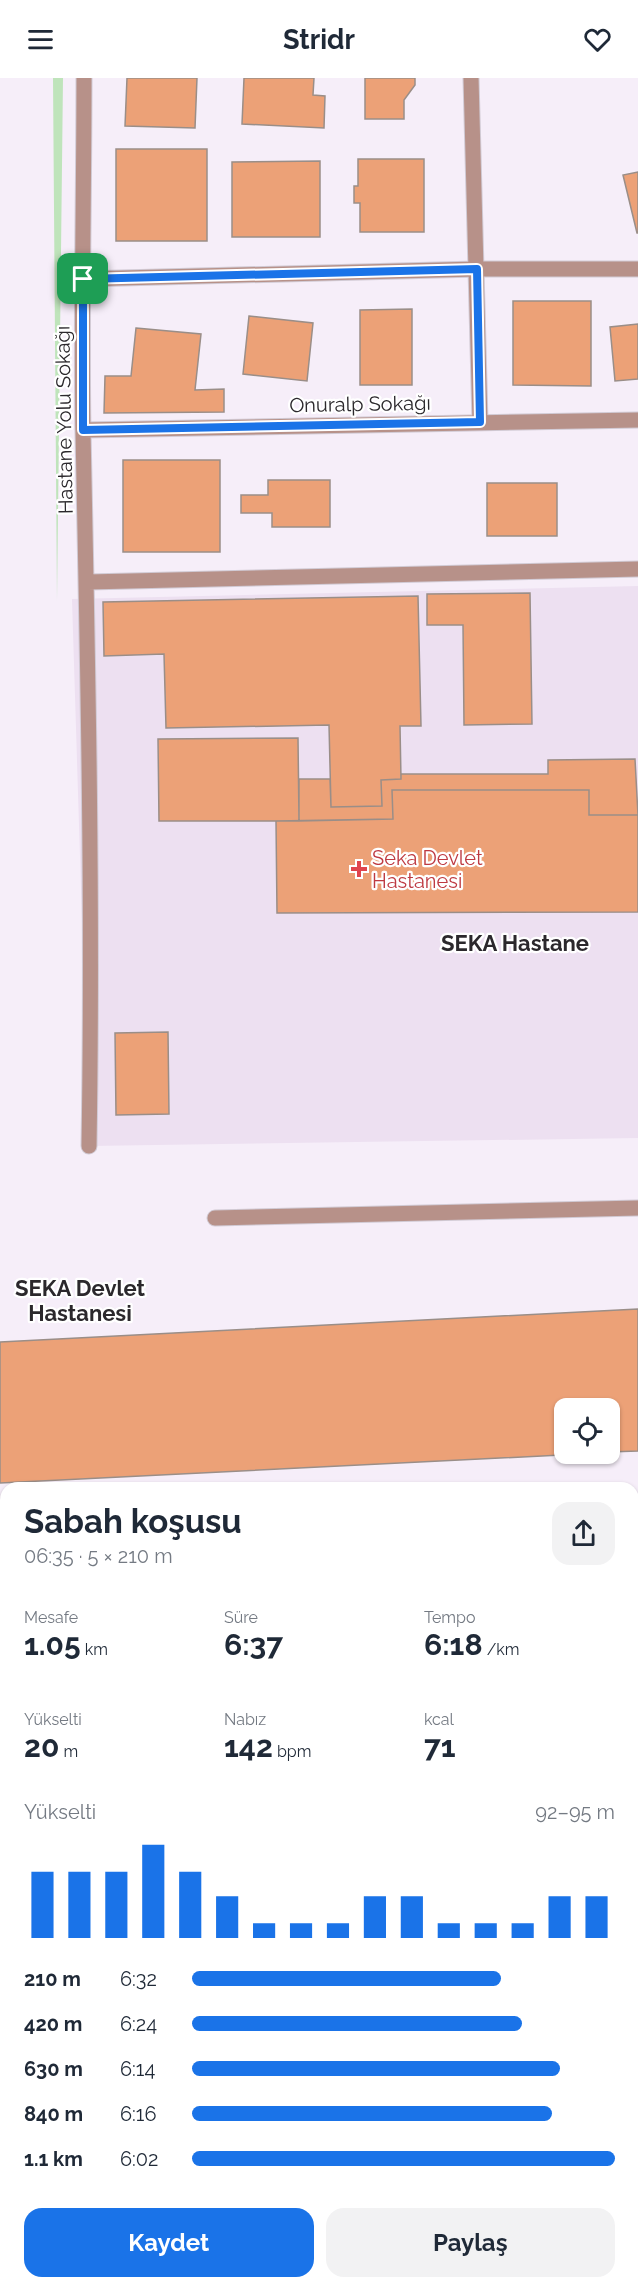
<!DOCTYPE html>
<html lang="tr">
<meta charset="utf-8">
<style>
:root{--surface:#fff;--page:#f2f2f3;--text:#1f2937;--muted:#747a83;--accent:#1a73e8}
body{margin:0;font-family:Raleway,sans-serif;background:var(--page);color:var(--text);height:100vh;display:flex;flex-direction:column;font-size:22px;white-space:nowrap}
*{box-sizing:border-box;margin:0}
p{font-size:20px;color:var(--muted)}
.icon{flex:none;width:33px;height:33px;fill:none;stroke:currentColor;stroke-width:2;stroke-linecap:round;stroke-linejoin:round}
.map{position:relative;flex:1;overflow:hidden}
.side{position:absolute;left:0px;top:1404px;width:639px;height:807px;display:flex;flex-direction:column;background:var(--surface);border-radius:18px 18px 0 0;box-shadow:0 2px 4px #0004}
.side>*{flex:none}
.buttons{position:absolute;left:554px;top:1320px;display:grid;gap:12px}
.buttons a{display:grid;place-items:center;width:66px;height:66px;border-radius:12px;background:var(--surface);box-shadow:0 2px 4px #0004;font-size:30px}
.pin{position:absolute;display:grid;place-items:center;width:51px;height:51px;color:#fff;margin:-26px;border-radius:12px;box-shadow:0 3px 9px #0006}
.round{display:grid;place-items:center;flex:none;width:63px;height:63px;border-radius:18px;background:var(--page)}
.overview{display:flex;align-items:center;justify-content:space-between;height:102px;padding:0 24px}
h1{font-size:33px;font-weight:700;line-height:45px}
.metrics{display:grid;grid-template-columns:repeat(3,1fr);gap:9px;height:102px;padding:6px 24px}
.metrics div{display:grid;align-content:center}
.metrics b{font-size:30px;font-weight:700}
.metrics small{font-size:16px;font-weight:400}
.metrics p{font-size:16px}
.chart{height:168px;padding:12px 24px}
.chart p{display:flex;justify-content:space-between}
.chart svg{width:100%;height:108px;margin-top:6px;stroke:var(--accent);stroke-width:6}
.primary-button{display:flex;gap:12px;margin-top:auto;padding:12px 24px}
.primary-button a{flex:1;height:69px;border-radius:18px;background:var(--accent);color:#fff;font-size:24px;font-weight:700;line-height:69px;text-align:center}
.primary-button a+a{background:var(--page);color:var(--text)}
ul{padding:0 24px;list-style:none;font-size:20px}
li{display:grid;grid-template-columns:96px 72px 1fr;align-items:center;height:45px}
li i{height:15px;border-radius:8px;background:var(--accent)}
header{display:flex;justify-content:space-between;align-items:center;height:78px;padding:0 24px;background:var(--surface);font-size:27px;font-weight:700}
.map>svg:first-child{display:block}
</style>
<header><svg class="icon" aria-label="menu" viewBox="0 0 24 24"><path d="M4 6h16M4 12h16M4 18h16"/></svg>Stridr<svg class="icon" aria-label="heart" viewBox="0 0 24 24"><path d="M12 20l-8-8c-3-5 5-10 8-4 3-6 11-1 8 4z"/></svg></header>
<div class="map">
<svg width="638" height="2211" viewBox="0 0 638 2211">
<rect width="100%" height="100%" fill="#f6eef9"/>
<path fill="#ede0f1" d="M638,508V1060L89,1068L72,521Z"/>
<path fill="#bfe4bb" d="M53,0H63L57,523Z
M633,1558H638V2189L633,2188Z
M305,2205H464L502,2211H344Z"/>
<path fill="#eca177" stroke="#9a8e88" stroke-width="1.5" d="M127,0H197L195,50L125,48Z
M244,0H314L313,17L325,18L324,50L242,46Z
M365,0H415V7L404,22V41H365Z
M116,71H207V163H116Z
M358,81H424V154H360V125H354V108H358Z
M320,83V159H232V84Z
M638,94V155H637L623,97Z
M513,223H591V308L513,307Z
M412,231V307H360V232Z
M249,238L313,245L307,303L243,296Z
M638,246V301L615,303L610,249Z
M136,250L201,256L195,312L224,311V334L104,335L105,298H131Z
M123,382H220V474H123Z
M268,402H330V449H272V435H241V417H268Z
M487,405H557V458H487Z
M530,515L532,646L464,647L463,547H427V516Z
M418,518L421,648H400L401,701L381,702L382,728L331,729L329,647L166,650L164,576L104,578L103,524Z
M298,660L299,743H159L158,661Z
M635,681L638,737H589V712H392L393,741L299,743V701H330L331,729L382,728L381,702L401,701V696H548V682Z
M392,712H589V737H638V834L277,835L276,743L393,741Z
M168,954L169,1036L116,1037L115,955Z
M638,1231V1373L609,1374V1330H564V1376H581L0,1405V1264Z"/>
<g fill="none" stroke-linecap="round" stroke-linejoin="round">
<defs>
<path id="street" d="M84,0C84,118 81,236 83,354C88,592 93,830 89,1068
M471,0L480,344
M83,201L477,191H638
M83,352L638,342
M88,504L638,491
M215,1140L638,1130
M0,2072L6,2073
M159,2205L163,2211"/>
</defs>
<use href="#street" stroke="#d1cad4" stroke-width="17"/>
<use href="#street" stroke="#b79189" stroke-width="15"/>
<path stroke="#403c41" stroke-width="1.5" d="M0,2099L6,2100
M0,2112L6,2113
M543,2205L579,2211
M633,2205L638,2206"/>
<defs>
<path id="rail" d="M0,2190L6,2191
M96,2205L134,2211
M0,2209L11,2211"/>
</defs>
<use href="#rail" stroke="#403c41" stroke-width="7"/>
<use href="#rail" stroke="#fff" stroke-width="4.5" stroke-dasharray="14" stroke-linecap="butt"/>
</g>
<g fill="none" stroke-linecap="round" stroke-linejoin="round">
<defs>
<path id="route" d="M477,191L480,344L83,352V201Z"/>
</defs>
<use href="#route" stroke="#fff" stroke-width="12"/>
<use href="#route" stroke="#1a73e8" stroke-width="8"/>
</g>
<path fill="#e0444e" stroke="#fff" stroke-width="2" d="M356 782h6v6h6v6h-6v6h-6v-6h-6v-6h6z"/>
<g text-anchor="middle" dominant-baseline="central" stroke-width="4.5" stroke-linejoin="round" paint-order="stroke">
<g font-size="20" fill="#2b282c" stroke="#fff">
<text transform="translate(360 326) rotate(-1)">Onuralp Sokağı</text>
<text transform="translate(64 342) rotate(-91)">Hastane Yolu Sokağı</text>
</g>
<g font-size="20" fill="#be3a42" stroke="#fff" text-anchor="start">
<text x="372" y="780">Seka Devlet<tspan x="372" dy="23">Hastanesi</tspan></text>
</g>
<g font-size="22" font-weight="bold" fill="#2b282c" stroke="#fff">
<text x="515" y="865">SEKA Hastane</text>
<text x="80" y="1210">SEKA Devlet<tspan x="80" dy="25">Hastanesi</tspan></text>
</g>
</g>
</svg>
<div class="buttons">
<a><svg class="icon" aria-label="locate" viewBox="0 0 24 24"><circle cx="12" cy="12" r="6"/><path d="M12 2v4M12 18v4M2 12h4M18 12h4"/></svg></a>
</div>
<div class="pin" style="left:83px;top:201px;background:#1e9e55"><svg class="icon" aria-label="arrive" viewBox="0 0 24 24"><path d="M6 21V4h12l-3 4 3 4H6"/></svg></div>
<section class="side">
<div class="overview"><div><h1>Sabah koşusu</h1><p>06:35 · 5 × 210 m</p></div><a class="round"><svg class="icon" aria-label="share" viewBox="0 0 24 24"><path d="M12 15V3M7 8l5-5 5 5M5 13v7h14v-7"/></svg></a></div>
<div class="metrics">
<div><p>Mesafe</p><b>1.05<small> km</small></b></div>
<div><p>Süre</p><b>6:37</b></div>
<div><p>Tempo</p><b>6:18<small> /km</small></b></div>
</div>
<div class="metrics">
<div><p>Yükselti</p><b>20<small> m</small></b></div>
<div><p>Nabız</p><b>142<small> bpm</small></b></div>
<div><p>kcal</p><b>71</b></div>
</div>
<div class="chart"><p><span>Yükselti</span>92–95 m</p>
<svg viewBox="0 0 160 44" preserveAspectRatio="none"><path d="M5 44V17M15 44V17M25 44V17M35 44V6M45 44V17M55 44V27M65 44V38M75 44V38M85 44V38M95 44V27M105 44V27M115 44V38M125 44V38M135 44V38M145 44V27M155 44V27"/></svg>
</div>
<ul>
<li><b>210 m</b>6:32<i style="width:73%"></i></li>
<li><b>420 m</b>6:24<i style="width:78%"></i></li>
<li><b>630 m</b>6:14<i style="width:87%"></i></li>
<li><b>840 m</b>6:16<i style="width:85%"></i></li>
<li><b>1.1 km</b>6:02<i style="width:100%"></i></li>
</ul>
<div class="primary-button"><a>Kaydet</a><a>Paylaş</a></div>
</section>
</div>
